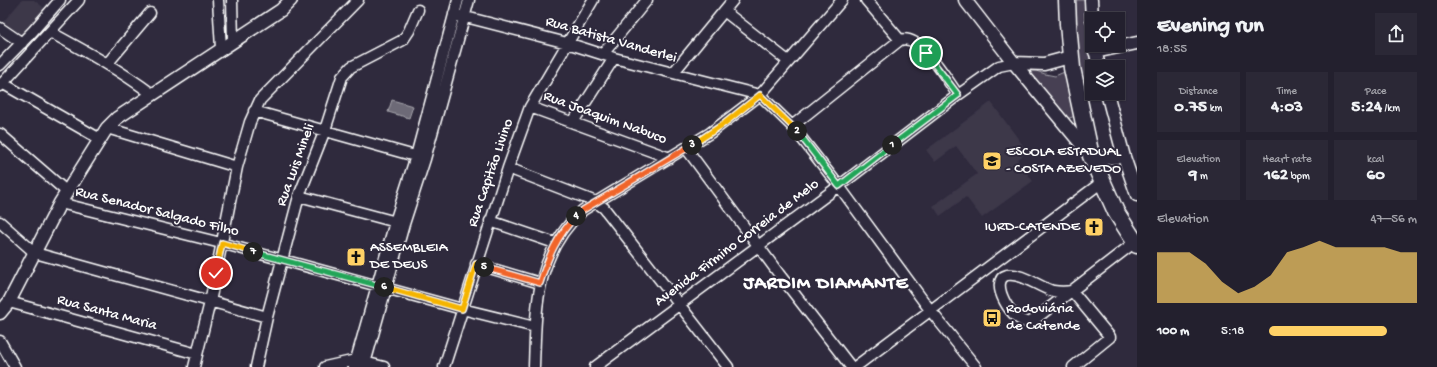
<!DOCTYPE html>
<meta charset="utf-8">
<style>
:root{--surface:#23202e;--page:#2b2836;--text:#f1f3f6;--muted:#a3a3aa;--line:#403e4a;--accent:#ffd166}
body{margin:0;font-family:"Gochi Hand",sans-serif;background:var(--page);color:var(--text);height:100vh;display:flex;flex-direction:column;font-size:15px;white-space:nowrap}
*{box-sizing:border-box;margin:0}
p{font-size:13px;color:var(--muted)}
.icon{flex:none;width:22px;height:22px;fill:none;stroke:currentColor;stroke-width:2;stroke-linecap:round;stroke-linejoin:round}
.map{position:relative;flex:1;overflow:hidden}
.details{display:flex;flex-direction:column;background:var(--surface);width:300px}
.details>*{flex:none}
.fabs{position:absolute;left:1085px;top:12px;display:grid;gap:8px}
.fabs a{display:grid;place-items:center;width:40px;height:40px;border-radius:0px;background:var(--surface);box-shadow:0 1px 3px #0004,0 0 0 1px var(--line);font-size:20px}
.pin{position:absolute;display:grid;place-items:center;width:34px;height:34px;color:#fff;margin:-17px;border:2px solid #fff;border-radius:50%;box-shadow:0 1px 4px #0007}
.km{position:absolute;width:20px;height:20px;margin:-10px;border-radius:50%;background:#222;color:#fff;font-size:11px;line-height:20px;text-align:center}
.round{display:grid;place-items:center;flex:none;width:42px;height:42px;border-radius:0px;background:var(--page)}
.summary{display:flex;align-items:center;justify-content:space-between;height:68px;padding:0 20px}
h1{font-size:22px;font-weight:800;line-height:30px}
.metrics{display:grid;grid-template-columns:repeat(3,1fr);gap:6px;height:68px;padding:4px 20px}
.metrics div{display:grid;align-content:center;border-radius:0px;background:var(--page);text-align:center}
.metrics b{font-size:17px;font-weight:800}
.metrics small{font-size:11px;font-weight:400}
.metrics p{font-size:11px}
.chart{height:112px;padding:8px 20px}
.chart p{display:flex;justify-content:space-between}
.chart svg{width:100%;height:72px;margin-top:4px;fill:var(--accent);opacity:.7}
ul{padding:0 20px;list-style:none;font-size:13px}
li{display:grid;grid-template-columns:64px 48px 1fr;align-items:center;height:30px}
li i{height:10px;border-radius:5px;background:var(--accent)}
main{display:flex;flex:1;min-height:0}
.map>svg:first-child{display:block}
</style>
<main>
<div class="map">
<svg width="1137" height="367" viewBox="0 0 1137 367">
<rect width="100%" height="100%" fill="#2f2a3d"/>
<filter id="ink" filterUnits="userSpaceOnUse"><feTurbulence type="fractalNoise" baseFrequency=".025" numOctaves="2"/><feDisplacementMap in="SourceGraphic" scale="8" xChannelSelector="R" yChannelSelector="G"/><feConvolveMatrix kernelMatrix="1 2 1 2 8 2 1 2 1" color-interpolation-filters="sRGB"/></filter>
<g filter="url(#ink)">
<path fill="#3c3749" d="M22,0H34L47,10L22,35L3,22Z
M991,102L1028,152L1017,160L1033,181L982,218L966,197L940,216L933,206L977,174L956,146L935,162L926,150Z"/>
<path fill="#464152" stroke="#a2a0a8" d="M1073,0H1085L1089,46L1094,67H1092V80L1083,84L1076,48Z
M1024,70L1036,71L1045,74L1055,76L1069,70L1078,115L1064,120Z"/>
<path fill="#6d6a77" stroke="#a7a6ad" d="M392,100L413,106L409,118L388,112Z"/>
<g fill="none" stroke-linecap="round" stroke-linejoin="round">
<defs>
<path id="minor" d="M218,0L221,48
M232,0L233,41
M866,0L900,40
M724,11L788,61
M454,14L567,43L614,58L673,73L760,95L792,126L839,186L930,310L976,367
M0,28L22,43
M50,32C85,51 120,70 152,94
M603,54L647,0
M107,64L150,13
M0,65L33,31L60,0
M673,73L733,0
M2,83L100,139
M0,86L79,0
M530,107L670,158
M254,111L422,158
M573,122L614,58
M792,126L900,40C921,33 947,80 958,95
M107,128L237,167
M0,134L67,192
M686,148L779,274L851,367
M508,168L596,202L604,208L728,367
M299,196L400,223
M60,203L221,243L462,309L535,327
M490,221L555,243
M0,222L35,253L267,317
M476,264L540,283
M1072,291C1066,292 1059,292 1053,291C1040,288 1021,272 1007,275C987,280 1013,325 1030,322C1032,321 1034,320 1035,319L1135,242
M1072,291L1110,337L1073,367
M9,302L197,354
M0,341L15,367
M194,367L210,302L237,167L250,122L260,100L358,0
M256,367L267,317L299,196L325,130L342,77L351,67L403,40L409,31L418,10
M325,367L356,360L384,367
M354,367L395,222L416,156L458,0
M364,367L404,224L425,159L469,0
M444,367L508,168L530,107L593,0
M534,367C536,307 535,254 583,210L710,133L760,95L842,0
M595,367L839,186L958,95L999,66L1014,63
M855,367L1102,182"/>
<path id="tertiary" d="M965,0L1014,63L1091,156L1105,158L1124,157
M1091,0L1092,19
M1094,45L1099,67
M1095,52L1137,43
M1014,63L1044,64L1070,57
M1107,93L1124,157L1137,195
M0,313L9,302L60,203L107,128L117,118L281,10L291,0"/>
<path id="primary" d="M1067,0L1068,24L1072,68L1091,156L1116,212L1137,245"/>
</defs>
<use href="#minor" stroke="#fff" stroke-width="13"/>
<use href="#tertiary" stroke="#fff" stroke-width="15"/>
<use href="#primary" stroke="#fff" stroke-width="19"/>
<use href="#minor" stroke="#2f2a3d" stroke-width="10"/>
<use href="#tertiary" stroke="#2f2a3d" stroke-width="12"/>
<use href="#primary" stroke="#2f2a3d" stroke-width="16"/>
</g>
</g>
<g fill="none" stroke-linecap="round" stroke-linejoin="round" filter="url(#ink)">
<defs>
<path id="split-1" d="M892,145L958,95L926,53"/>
<path id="split-2" d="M797,131L839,186L892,145"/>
<path id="split-3" d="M692,145L725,123L760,95L797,131"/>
<path id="split-4" d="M576,216L583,210L692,145"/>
<path id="split-5" d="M484,267L540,283C548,257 557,236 576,216"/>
<path id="split-6" d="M384,287L462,309L476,264L484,267"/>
<path id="split-7" d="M253,252L384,287"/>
<path id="split-8" d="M216,273L222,243L253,252"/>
</defs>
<use href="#split-1" stroke="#fff" stroke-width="8"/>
<use href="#split-2" stroke="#fff" stroke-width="8"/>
<use href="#split-3" stroke="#fff" stroke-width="8"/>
<use href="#split-4" stroke="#fff" stroke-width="8"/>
<use href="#split-5" stroke="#fff" stroke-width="8"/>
<use href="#split-6" stroke="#fff" stroke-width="8"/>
<use href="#split-7" stroke="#fff" stroke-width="8"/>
<use href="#split-8" stroke="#fff" stroke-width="8"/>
<use href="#split-1" stroke="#22a559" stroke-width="5"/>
<use href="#split-2" stroke="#22a559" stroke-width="5"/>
<use href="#split-3" stroke="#f5b400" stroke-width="5"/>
<use href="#split-4" stroke="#f0652b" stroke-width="5"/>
<use href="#split-5" stroke="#f0652b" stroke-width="5"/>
<use href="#split-6" stroke="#f5b400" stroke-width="5"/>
<use href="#split-7" stroke="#22a559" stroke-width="5"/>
<use href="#split-8" stroke="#f5b400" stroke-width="5"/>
</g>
<defs>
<symbol id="school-square" viewBox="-11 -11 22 22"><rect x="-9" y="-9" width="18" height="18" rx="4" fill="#ffd166" stroke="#2f2a3d"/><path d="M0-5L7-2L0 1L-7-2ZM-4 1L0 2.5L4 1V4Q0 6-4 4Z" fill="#111"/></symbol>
<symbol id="church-square" viewBox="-11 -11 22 22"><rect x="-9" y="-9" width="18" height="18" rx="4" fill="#ffd166" stroke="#2f2a3d"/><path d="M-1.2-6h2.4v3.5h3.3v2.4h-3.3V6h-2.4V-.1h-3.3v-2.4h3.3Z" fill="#111"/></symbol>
<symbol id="bus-square" viewBox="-11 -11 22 22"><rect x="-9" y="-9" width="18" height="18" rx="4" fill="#ffd166" stroke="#2f2a3d"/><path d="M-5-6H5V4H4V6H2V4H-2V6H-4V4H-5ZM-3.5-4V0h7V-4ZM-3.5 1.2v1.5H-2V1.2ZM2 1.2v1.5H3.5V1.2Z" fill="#111"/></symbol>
</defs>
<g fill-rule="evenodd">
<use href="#school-square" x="981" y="150" width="22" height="22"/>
<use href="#church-square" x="1083" y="216" width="22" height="22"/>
<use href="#church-square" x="345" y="246" width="22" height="22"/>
<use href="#bus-square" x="981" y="307" width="22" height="22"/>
</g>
<g text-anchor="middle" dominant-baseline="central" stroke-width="4" stroke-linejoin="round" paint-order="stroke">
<g font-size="15" fill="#fff" stroke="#2f2a3d">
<text transform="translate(611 40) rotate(16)">Rua Batista Vanderlei</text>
<text transform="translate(605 118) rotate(20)">Rua Joaquim Nabuco</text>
<text transform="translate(296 165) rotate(-70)">Rua Luis Mineli</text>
<text transform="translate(491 173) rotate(-71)">Rua Capitão Livino</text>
<text transform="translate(157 212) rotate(14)">Rua Senador Salgado Filho</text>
<text transform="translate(737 243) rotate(-37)">Avenida Firmino Correia de Melo</text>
<text transform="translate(107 313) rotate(15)">Rua Santa Maria</text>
</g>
<g font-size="15" fill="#fff" stroke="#2f2a3d" text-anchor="start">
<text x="1006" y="152">ESCOLA ESTADUAL<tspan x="1006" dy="17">- COSTA AZEVEDO</tspan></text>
<text x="1080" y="227" text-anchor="end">IURD-CATENDE</text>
<text x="370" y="248">ASSEMBLEIA<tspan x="370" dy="17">DE DEUS</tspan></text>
<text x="1006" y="309">Rodoviária<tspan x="1006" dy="17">de Catende</tspan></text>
</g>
<g font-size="19" font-weight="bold" letter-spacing="1" fill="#fff" stroke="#2f2a3d">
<text x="826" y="284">JARDIM DIAMANTE</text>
</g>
</g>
</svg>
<div class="fabs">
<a><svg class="icon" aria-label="locate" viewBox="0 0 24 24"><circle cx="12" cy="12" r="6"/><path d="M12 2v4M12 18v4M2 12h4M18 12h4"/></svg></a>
<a><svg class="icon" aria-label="layers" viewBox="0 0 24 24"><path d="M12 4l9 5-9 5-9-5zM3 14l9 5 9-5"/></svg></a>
</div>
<div class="pin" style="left:926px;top:53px;background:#1e9e55"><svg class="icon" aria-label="arrive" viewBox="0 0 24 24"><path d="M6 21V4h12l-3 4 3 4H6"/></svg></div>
<div class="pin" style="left:216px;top:273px;background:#d93025"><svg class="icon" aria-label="check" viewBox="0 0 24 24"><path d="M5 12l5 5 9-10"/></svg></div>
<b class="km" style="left:892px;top:145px">1</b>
<b class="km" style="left:797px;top:131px">2</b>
<b class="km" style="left:692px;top:145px">3</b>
<b class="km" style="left:576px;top:216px">4</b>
<b class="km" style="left:484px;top:267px">5</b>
<b class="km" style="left:384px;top:287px">6</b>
<b class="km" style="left:253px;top:252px">7</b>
</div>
<section class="details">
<div class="summary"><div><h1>Evening run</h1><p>18:55</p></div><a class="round"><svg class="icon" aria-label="share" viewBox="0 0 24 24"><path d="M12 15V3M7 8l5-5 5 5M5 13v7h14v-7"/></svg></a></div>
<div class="metrics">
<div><p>Distance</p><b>0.75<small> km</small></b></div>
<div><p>Time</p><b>4:03</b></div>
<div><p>Pace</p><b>5:24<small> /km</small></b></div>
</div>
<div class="metrics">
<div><p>Elevation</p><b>9<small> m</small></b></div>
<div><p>Heart rate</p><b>162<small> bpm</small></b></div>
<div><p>kcal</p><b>60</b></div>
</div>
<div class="chart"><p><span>Elevation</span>47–56 m</p>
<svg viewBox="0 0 160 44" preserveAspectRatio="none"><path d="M0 44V13L10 13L20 13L30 20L40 31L50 38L60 34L70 27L80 13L90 10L100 6L110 10L120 10L130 10L140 10L150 13L160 13V44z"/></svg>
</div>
<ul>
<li><b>100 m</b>5:18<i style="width:80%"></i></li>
</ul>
</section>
</main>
